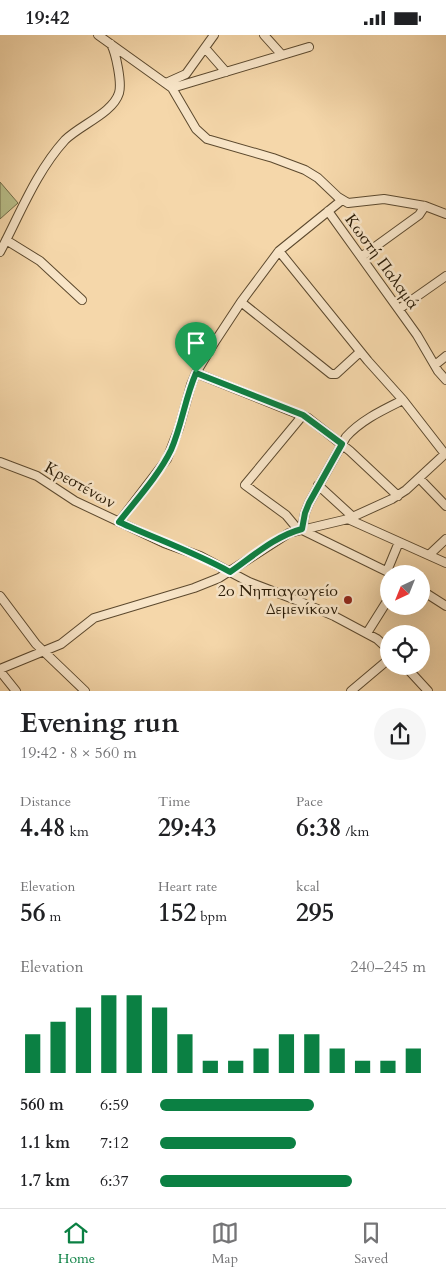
<!DOCTYPE html>
<meta charset="utf-8">
<style>
:root{--surface:#fff;--page:#f6f6f6;--text:#202124;--muted:#757577;--line:#e0e0e0;--accent:#0b8043}
body{margin:0;font-family:Cardo,serif;background:var(--page);color:var(--text);height:100vh;display:flex;flex-direction:column;font-size:19px;white-space:nowrap}
*{box-sizing:border-box;margin:0}
p{font-size:16px;color:var(--muted)}
.icon{flex:none;width:28px;height:28px;fill:none;stroke:currentColor;stroke-width:2;stroke-linecap:round;stroke-linejoin:round}
.map{position:relative;height:656px;overflow:hidden}
.panel{display:flex;flex-direction:column;background:var(--surface);flex:1}
.panel>*{flex:none}
.needle{width:32px;rotate:223deg}
.buttons{position:absolute;left:380px;top:530px;display:grid;gap:10px}
.buttons a{display:grid;place-items:center;width:50px;height:50px;border-radius:50%;background:var(--surface);box-shadow:0 5px 20px #0002;font-size:25px}
.pin{position:absolute;display:grid;place-items:center;width:42px;height:42px;color:#fff;margin:-51px -21px;border-radius:50% 50% 50% 0;rotate:-45deg;box-shadow:0 0 5px #0007}
.pin .icon{rotate:45deg}
.round{display:grid;place-items:center;flex:none;width:52px;height:52px;border-radius:26px;background:var(--page)}
.head{display:flex;align-items:center;justify-content:space-between;height:85px;padding:0 20px}
h1{font-size:28px;font-weight:700;line-height:38px}
.figures{display:grid;grid-template-columns:repeat(3,1fr);gap:8px;height:85px;padding:5px 20px}
.figures div{display:grid;align-content:center}
.figures b{font-size:25px;font-weight:700}
.figures small{font-size:14px;font-weight:400}
.figures p{font-size:14px}
.chart{height:140px;padding:10px 20px}
.chart p{display:flex;justify-content:space-between}
.chart svg{width:100%;height:90px;margin-top:5px;stroke:var(--accent);stroke-width:6}
ul{padding:0 20px;list-style:none;font-size:16px}
li{display:grid;grid-template-columns:80px 60px 1fr;align-items:center;height:38px}
li i{height:12px;border-radius:6px;background:var(--accent)}
.status{display:flex;justify-content:space-between;align-items:center;height:35px;padding:0 25px;background:var(--surface);direction:ltr}
.status svg{height:14px;fill:currentColor}
.menu{display:flex;justify-content:space-around;align-items:center;height:70px;border-top:1px solid var(--line);background:var(--surface);font-size:14px;color:var(--muted)}
.menu a{display:grid;justify-items:center;gap:2px}
.menu .current{color:var(--accent)}
.map>svg:first-child{display:block}
</style>
<div class="status"><b>19:42</b><svg viewBox="0 0 49 12"><path d="M0 12V9h3v3zM5 12V6h3v6zM10 12V3h3v9zM15 12V0h3v12zM26 1h20v11H26zM47 4h2v5h-2z"/></svg></div>
<div class="map">
<svg width="446" height="656" viewBox="0 0 446 656">
<rect width="100%" height="100%" fill="#f5d7aa"/>
<filter id="stains"><feTurbulence type="fractalNoise" baseFrequency=".004" numOctaves="4"/><feColorMatrix values="0 0 0 0 .2 0 0 0 0 .09 0 0 0 0 .02 0 0 0 .5 -.17"/></filter>
<radialGradient id="worn" r=".72"><stop offset=".6" stop-color="#630" stop-opacity="0"/><stop offset="1" stop-color="#630" stop-opacity=".3"/></radialGradient>
<path fill="#b9bf8a" stroke="#716c48" d="M0,147L18,168L0,184Z"/>
<g fill="none" stroke-linecap="round" stroke-linejoin="round">
<defs>
<path id="street" d="M98,0L172,53L196,94L207,104L273,123L305,135L318,143L338,162L348,168L384,164L425,171L446,179
M264,0L282,20
M205,13L226,37
M166,48L186,39L214,0
M172,53L309,12
M328,176L417,300L438,336L446,345
M6,205L40,226L82,265
M279,216L368,326L403,365L445,419
M0,217C20,179 36,137 65,105C80,90 113,78 119,58C122,48 116,18 111,9
M361,222L419,180L425,171
M241,267L331,339H336L360,317
M399,274L446,241
M435,330L446,321
M196,338L308,383L350,416L398,461
M303,380L245,450L286,480L296,492L392,539
M0,427L37,441L75,466L164,508L200,521L249,547L296,565L334,581L377,604L389,615
M419,443L446,471
M318,450L353,482
M348,484L446,528
M119,487L167,424L179,393L191,350L196,338L216,305L241,267L279,216L342,165
M302,494L305,478L309,468L346,402C361,385 383,375 403,365
M429,520L446,504
M387,536L399,507
M421,555L446,571
M0,561L36,609L85,656
M367,598L389,563
M405,631L428,656
M0,634L61,609L94,583L194,553L219,543L289,498L348,484L392,464L406,455L446,418
M0,636L16,656
M351,656L389,624"/>
</defs>
<use href="#street" stroke="#5c492e" stroke-width="10"/>
<use href="#street" stroke="#f8e5c8" stroke-width="8"/>
</g>
<g fill="none" stroke-linecap="round" stroke-linejoin="round">
<defs>
<path id="route" d="M196,338L303,380L342,409L309,468L305,478L302,494C275,501 252,522 230,537C194,517 156,504 119,487C136,465 159,440 171,415C182,390 185,363 196,338Z"/>
</defs>
<use href="#route" stroke="#fff" stroke-width="10"/>
<use href="#route" stroke="#0b8043" stroke-width="6"/>
</g>
<circle fill="#8f2418" stroke="#f8e5c8" stroke-width="2" cx="348" cy="565" r="5"/>
<g text-anchor="middle" dominant-baseline="central" stroke-width="5" stroke-linejoin="round" paint-order="stroke">
<g font-size="16" fill="#291a05" stroke="#f8e5c8">
<text transform="translate(382 227) rotate(54)">Κωστή Παλαμά</text>
<text transform="translate(80 450) rotate(29)">Κρεστένων</text>
</g>
<g font-size="16" fill="#291a05" stroke="#f8e5c8" text-anchor="end">
<text x="338" y="556">2ο Νηπιαγωγείο<tspan x="338" dy="18">Δεμενίκων</tspan></text>
</g>
</g>
<rect width="100%" height="100%" filter="url(#stains)"/>
<rect width="100%" height="100%" fill="url(#worn)"/>
</svg>
<div class="buttons">
<a><svg class="needle" viewBox="-14 -14 28 28"><path d="M0-13l5 13h-10z" fill="#e53935"/><path d="M0 13l5-13h-10z" fill="#757577"/></svg></a>
<a><svg class="icon" aria-label="locate" viewBox="0 0 24 24"><circle cx="12" cy="12" r="6"/><path d="M12 2v4M12 18v4M2 12h4M18 12h4"/></svg></a>
</div>
<div class="pin" style="left:196px;top:338px;background:#1e9e55"><svg class="icon" aria-label="arrive" viewBox="0 0 24 24"><path d="M6 21V4h12l-3 4 3 4H6"/></svg></div>
</div>
<section class="panel">
<div class="head"><div><h1>Evening run</h1><p>19:42 · 8 × 560 m</p></div><a class="round"><svg class="icon" aria-label="share" viewBox="0 0 24 24"><path d="M12 15V3M7 8l5-5 5 5M5 13v7h14v-7"/></svg></a></div>
<div class="figures">
<div><p>Distance</p><b>4.48<small> km</small></b></div>
<div><p>Time</p><b>29:43</b></div>
<div><p>Pace</p><b>6:38<small> /km</small></b></div>
</div>
<div class="figures">
<div><p>Elevation</p><b>56<small> m</small></b></div>
<div><p>Heart rate</p><b>152<small> bpm</small></b></div>
<div><p>kcal</p><b>295</b></div>
</div>
<div class="chart"><p><span>Elevation</span>240–245 m</p>
<svg viewBox="0 0 160 44" preserveAspectRatio="none"><path d="M5 44V25M15 44V19M25 44V12M35 44V6M45 44V6M55 44V12M65 44V25M75 44V38M85 44V38M95 44V32M105 44V25M115 44V25M125 44V32M135 44V38M145 44V38M155 44V32"/></svg>
</div>
<ul>
<li><b>560 m</b>6:59<i style="width:58%"></i></li>
<li><b>1.1 km</b>7:12<i style="width:51%"></i></li>
<li><b>1.7 km</b>6:37<i style="width:72%"></i></li>
</ul>
</section>
<nav class="menu">
<a class="current"><svg class="icon" aria-label="home" viewBox="0 0 24 24"><path d="M3 11l9-7 9 7M6 9v11h12V9"/></svg>Home</a>
<a><svg class="icon" aria-label="map" viewBox="0 0 24 24"><path d="M3 6l6-2 6 2 6-2v14l-6 2-6-2-6 2zM9 4v14M15 6v14"/></svg>Map</a>
<a><svg class="icon" aria-label="saved" viewBox="0 0 24 24"><path d="M7 4h10v16l-5-4-5 4z"/></svg>Saved</a>
</nav>
